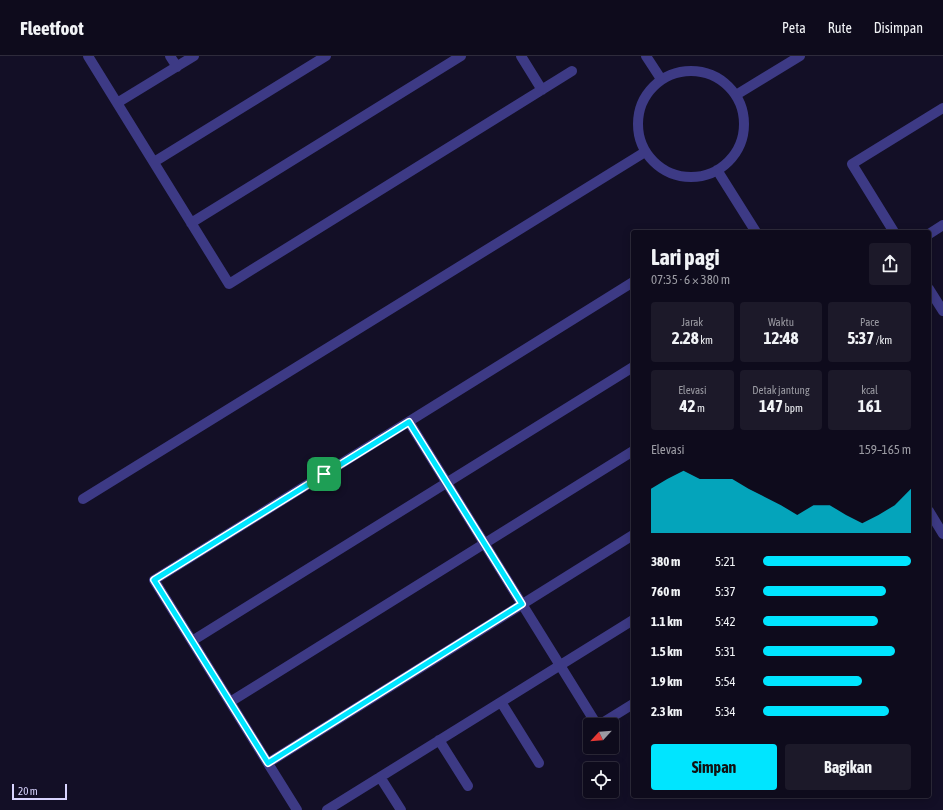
<!DOCTYPE html>
<html lang="id">
<meta charset="utf-8">
<style>
:root{--surface:#0e0b1c;--page:#1c1929;--text:#f1f3f6;--muted:#9b9ba3;--line:#2e2b3b;--accent:#00e5ff}
body{margin:0;font-family:"Asap Condensed",sans-serif;background:var(--page);color:var(--text);height:100vh;display:flex;flex-direction:column;font-size:15px;white-space:nowrap}
*{box-sizing:border-box;margin:0}
p{font-size:13px;color:var(--muted)}
.icon{flex:none;width:22px;height:22px;fill:none;stroke:currentColor;stroke-width:2;stroke-linecap:round;stroke-linejoin:round}
.map{position:relative;flex:1;overflow:hidden}
.details{position:absolute;left:631px;top:174px;width:300px;height:568px;display:flex;flex-direction:column;background:var(--surface);border-radius:4px;box-shadow:0 2px 10px #0003,0 0 0 1px var(--line)}
.details>*{flex:none}
.needle{width:26px;rotate:244deg}
.buttons{position:absolute;left:583px;top:662px;display:grid;gap:8px}
.buttons a{display:grid;place-items:center;width:36px;height:36px;border-radius:4px;background:var(--surface);box-shadow:0 2px 10px #0003,0 0 0 1px var(--line);font-size:20px}
.scale{position:absolute;left:12px;bottom:10px;width:55px;box-sizing:border-box;padding-left:4px;border:2px solid #d9d4ff;border-top:0;font-size:11px;line-height:14px;white-space:nowrap;color:#d9d4ff;-webkit-text-stroke:3px #130f26;paint-order:stroke}
.pin{position:absolute;display:grid;place-items:center;width:34px;height:34px;color:#fff;margin:-17px;border-radius:8px;box-shadow:0 2px 6px #0006}
.round{display:grid;place-items:center;flex:none;width:42px;height:42px;border-radius:4px;background:var(--page)}
.summary{display:flex;align-items:center;justify-content:space-between;height:68px;padding:0 20px}
h1{font-size:22px;font-weight:700;line-height:30px}
.figures{display:grid;grid-template-columns:repeat(3,1fr);gap:6px;height:68px;padding:4px 20px}
.figures div{display:grid;align-content:center;border-radius:4px;background:var(--page);text-align:center}
.figures b{font-size:17px;font-weight:700}
.figures small{font-size:11px;font-weight:400}
.figures p{font-size:11px}
.chart{height:112px;padding:8px 20px}
.chart p{display:flex;justify-content:space-between}
.chart svg{width:100%;height:72px;margin-top:4px;fill:var(--accent);opacity:.7}
.cta{display:flex;gap:8px;margin-top:auto;padding:8px 20px}
.cta a{flex:1;height:46px;border-radius:4px;background:var(--accent);color:#111;font-size:16px;font-weight:700;line-height:46px;text-align:center}
.cta a+a{background:var(--page);color:var(--text)}
ul{padding:0 20px;list-style:none;font-size:13px}
li{display:grid;grid-template-columns:64px 48px 1fr;align-items:center;height:30px}
li i{height:10px;border-radius:5px;background:var(--accent)}
header{display:flex;align-items:center;gap:24px;box-sizing:border-box;height:56px;padding:0 20px;background:var(--surface);border-bottom:1px solid var(--line)}
header strong{font-size:19px}
nav{display:flex;gap:22px;margin-inline-start:auto;font-size:14px}
.map>svg:first-child{display:block}
</style>
<header>
<strong>Fleetfoot</strong>
<nav><a>Peta</a><a>Rute</a><a>Disimpan</a></nav>
</header>
<div class="map">
<svg width="943" height="754" viewBox="0 0 943 754">
<rect width="100%" height="100%" fill="#130f26"/>
<g fill="none" stroke-linecap="round" stroke-linejoin="round">
<path stroke="#3d3a85" stroke-width="10" d="M88,0L229,228L572,15
M170,0L177,11
M521,0L542,34
M646,0L661,23
M638 68a53 53 0 1 1 106 0a53 53 0 1 1-106 0Z
M736,39L800,0
M117,47L194,0
M154,106L326,0
M717,114L756,176
M191,167L461,0
M894,176L852,108L943,52
M929,178L943,169
M929,233L943,255
M409,366L597,669
M83,443L645,96
M929,455L943,478
M192,585L633,311
M230,646L633,395
M501,646L539,707
M599,669L633,648
M439,684L468,730
M268,707L633,479
M380,721L401,754
M297,754L154,524L633,226
M327,754L633,564"/>
</g>
<g fill="none" stroke-linecap="round" stroke-linejoin="round">
<defs>
<path id="route" d="M409,366L522,548L268,707L154,524Z"/>
</defs>
<use href="#route" stroke="#fff" stroke-width="8"/>
<use href="#route" stroke="#00e5ff" stroke-width="5"/>
</g>
</svg>
<div class="buttons">
<a><svg class="needle" viewBox="-14 -14 28 28"><path d="M0-13l5 13h-10z" fill="#e53935"/><path d="M0 13l5-13h-10z" fill="#9b9ba3"/></svg></a>
<a><svg class="icon" aria-label="locate" viewBox="0 0 24 24"><circle cx="12" cy="12" r="6"/><path d="M12 2v4M12 18v4M2 12h4M18 12h4"/></svg></a>
</div>
<div class="scale">20 m</div>
<div class="pin" style="left:324px;top:418px;background:#1e9e55"><svg class="icon" aria-label="arrive" viewBox="0 0 24 24"><path d="M6 21V4h12l-3 4 3 4H6"/></svg></div>
<section class="details">
<div class="summary"><div><h1>Lari pagi</h1><p>07:35 · 6 × 380 m</p></div><a class="round"><svg class="icon" aria-label="share" viewBox="0 0 24 24"><path d="M12 15V3M7 8l5-5 5 5M5 13v7h14v-7"/></svg></a></div>
<div class="figures">
<div><p>Jarak</p><b>2.28<small> km</small></b></div>
<div><p>Waktu</p><b>12:48</b></div>
<div><p>Pace</p><b>5:37<small> /km</small></b></div>
</div>
<div class="figures">
<div><p>Elevasi</p><b>42<small> m</small></b></div>
<div><p>Detak jantung</p><b>147<small> bpm</small></b></div>
<div><p>kcal</p><b>161</b></div>
</div>
<div class="chart"><p><span>Elevasi</span>159–165 m</p>
<svg viewBox="0 0 160 44" preserveAspectRatio="none"><path d="M0 44V17L10 11L20 6L30 11L40 11L50 11L60 17L70 22L80 27L90 33L100 27L110 27L120 33L130 38L140 33L150 27L160 17V44z"/></svg>
</div>
<ul>
<li><b>380 m</b>5:21<i style="width:100%"></i></li>
<li><b>760 m</b>5:37<i style="width:83%"></i></li>
<li><b>1.1 km</b>5:42<i style="width:78%"></i></li>
<li><b>1.5 km</b>5:31<i style="width:89%"></i></li>
<li><b>1.9 km</b>5:54<i style="width:67%"></i></li>
<li><b>2.3 km</b>5:34<i style="width:85%"></i></li>
</ul>
<div class="cta"><a>Simpan</a><a>Bagikan</a></div>
</section>
</div>
